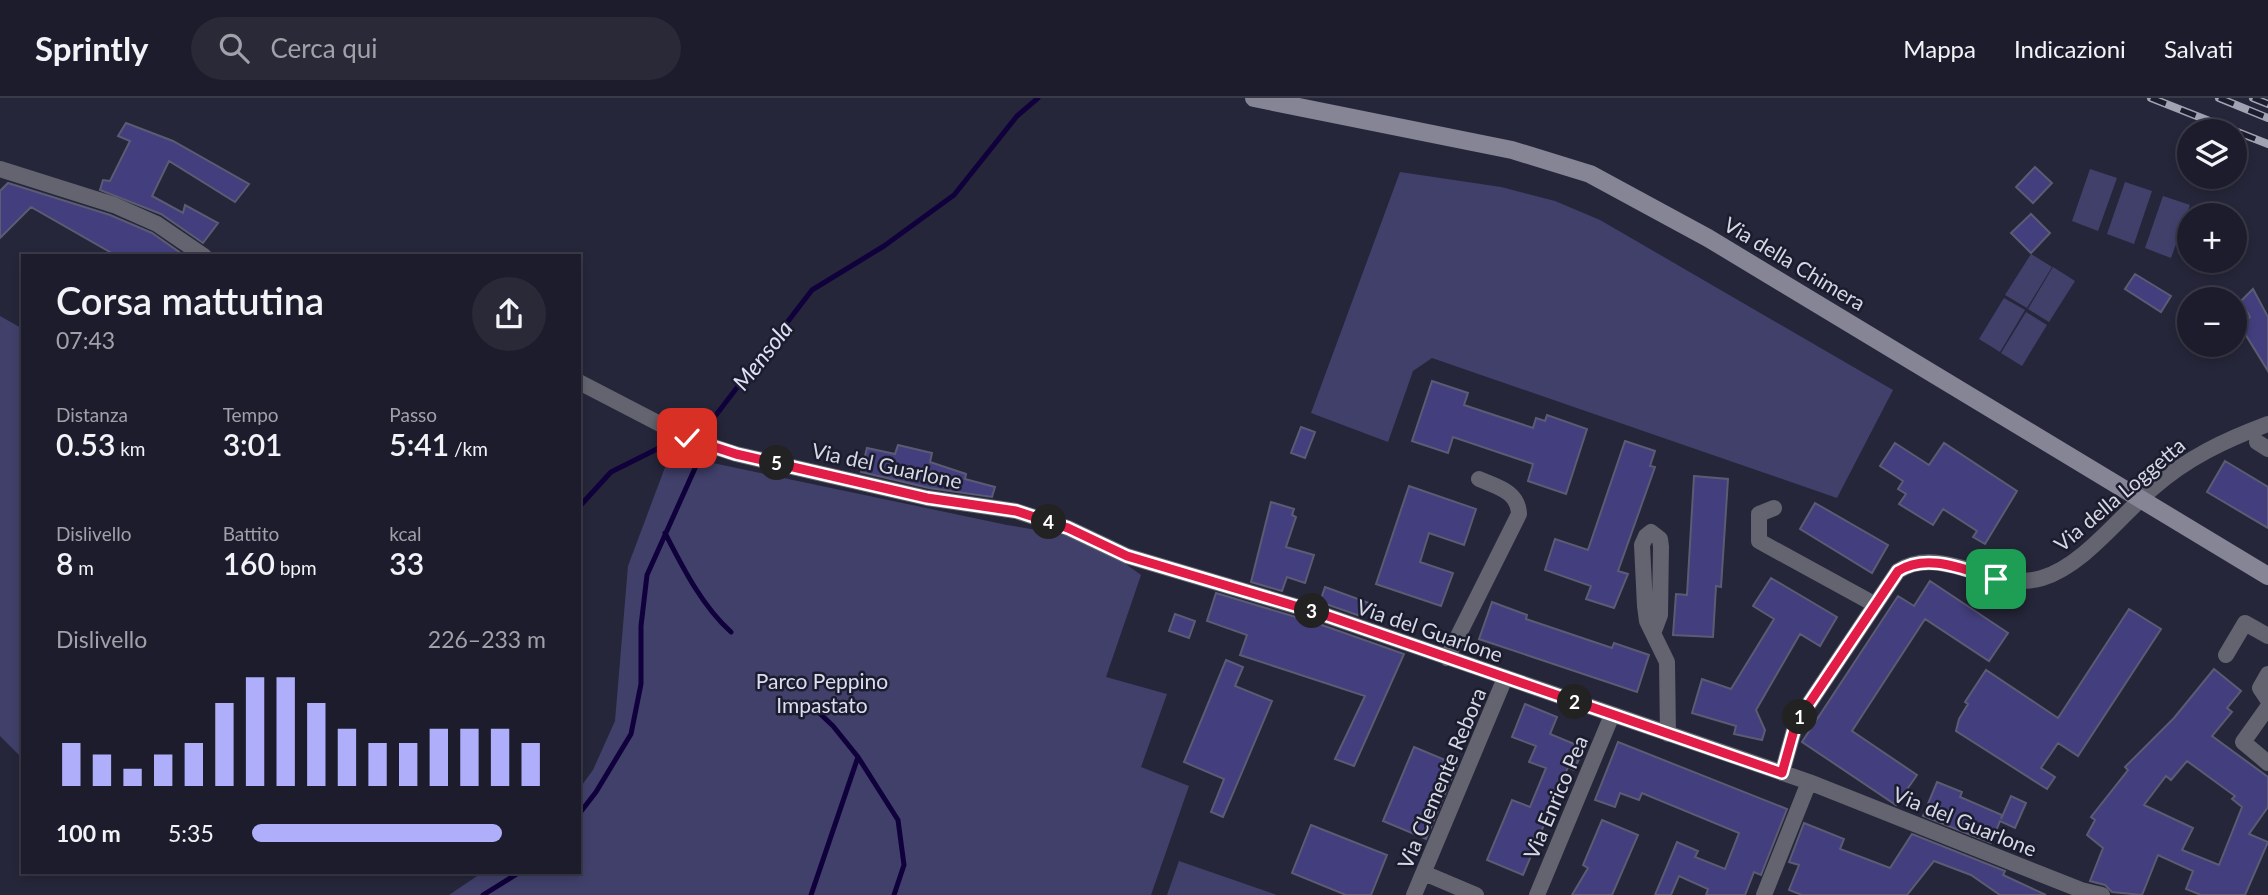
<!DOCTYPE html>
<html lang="it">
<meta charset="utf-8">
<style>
:root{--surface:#1c1c2c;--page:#292938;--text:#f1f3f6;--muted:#a0a1a9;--line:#3a3a48;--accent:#afaefa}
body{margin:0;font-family:Lato,sans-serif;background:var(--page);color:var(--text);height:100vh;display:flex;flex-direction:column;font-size:26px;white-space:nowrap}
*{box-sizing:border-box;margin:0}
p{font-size:23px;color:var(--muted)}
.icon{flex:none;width:38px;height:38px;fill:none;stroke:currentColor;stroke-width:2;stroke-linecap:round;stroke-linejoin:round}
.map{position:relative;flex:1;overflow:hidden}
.panel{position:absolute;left:21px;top:156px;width:560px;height:620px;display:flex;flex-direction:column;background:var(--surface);border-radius:0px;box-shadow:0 4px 10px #0003,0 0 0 2px var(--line)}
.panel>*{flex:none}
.fabs{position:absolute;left:2177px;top:21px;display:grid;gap:14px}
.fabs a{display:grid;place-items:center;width:70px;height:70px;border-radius:50%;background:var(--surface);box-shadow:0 4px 10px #0003,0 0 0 2px var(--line);font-size:35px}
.pin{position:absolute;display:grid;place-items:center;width:60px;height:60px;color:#fff;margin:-30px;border-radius:14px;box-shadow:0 4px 10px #0006}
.km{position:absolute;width:35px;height:35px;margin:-18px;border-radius:50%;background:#222;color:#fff;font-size:19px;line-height:35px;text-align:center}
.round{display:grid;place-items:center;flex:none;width:74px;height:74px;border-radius:37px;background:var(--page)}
.head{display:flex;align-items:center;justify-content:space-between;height:119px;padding:0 35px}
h1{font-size:38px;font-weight:600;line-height:52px}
.figures{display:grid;grid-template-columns:repeat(3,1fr);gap:10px;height:119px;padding:7px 35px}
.figures div{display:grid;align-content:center}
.figures b{font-size:30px;font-weight:600}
.figures small{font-size:19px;font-weight:400}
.figures p{font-size:19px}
.chart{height:196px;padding:14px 35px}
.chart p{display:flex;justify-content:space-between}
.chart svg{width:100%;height:126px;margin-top:7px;stroke:var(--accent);stroke-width:6}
ul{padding:0 35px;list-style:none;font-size:23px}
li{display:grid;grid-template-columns:112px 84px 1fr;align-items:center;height:52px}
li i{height:18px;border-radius:9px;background:var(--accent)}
header{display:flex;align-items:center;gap:42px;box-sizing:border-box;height:98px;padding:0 35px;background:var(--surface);border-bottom:2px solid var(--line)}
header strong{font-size:33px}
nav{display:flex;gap:38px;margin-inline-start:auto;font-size:24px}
.search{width:490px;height:63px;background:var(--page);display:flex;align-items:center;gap:18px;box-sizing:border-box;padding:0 24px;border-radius:38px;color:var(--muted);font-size:26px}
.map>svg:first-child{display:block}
</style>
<header>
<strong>Sprintly</strong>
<div class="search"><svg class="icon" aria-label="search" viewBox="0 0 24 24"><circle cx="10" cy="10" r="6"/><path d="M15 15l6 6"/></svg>Cerca qui</div>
<nav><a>Mappa</a><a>Indicazioni</a><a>Salvati</a></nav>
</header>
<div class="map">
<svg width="2268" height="797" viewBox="0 0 2268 797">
<rect width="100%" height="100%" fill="#26263a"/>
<path fill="#41406b" d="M2090,71L2117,80L2098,133L2072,123Z
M1400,74L1501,89L1555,103L1600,122L1893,292L1837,400L1432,260L1413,273L1388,344L1311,315Z
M2125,84L2152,93L2134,146L2107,136Z
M2163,98L2190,107L2171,160L2145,150Z
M2031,156L2052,169L2027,210L2005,197Z
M2053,169L2075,183L2049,224L2028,211Z
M2004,200L2025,212L2000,254L1979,241Z
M2026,214L2047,227L2022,268L2001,255Z
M0,218L23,231V661L0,638Z
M670,356L1007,427L1091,441L1141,477L1106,579L1167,596L1141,669L1189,688L1151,797H449L483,774H579V691L593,672L615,623L628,468Z
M1179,763L1277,797H1167Z"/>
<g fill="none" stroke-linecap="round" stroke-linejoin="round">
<path stroke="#10003b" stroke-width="5" d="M579,409L611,374L675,342L700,354
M665,435C683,470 702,508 731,534
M812,608L833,628L858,659L898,722L904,767L894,797
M579,716L596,694L631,636L641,586V528L647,477L696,368L706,330L812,192L884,148L954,97L1017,18L1038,0
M483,797L520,774
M811,797L858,659"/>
</g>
<path fill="#433e7d" stroke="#5b5b73" stroke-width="2" fill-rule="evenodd" d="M126,25L173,43L249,86L235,104L169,63L152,98L183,115L185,107L218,125L203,145L161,116L100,92L103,82L110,83L130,43L118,38Z
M2035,69L2052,85L2033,105L2016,89Z
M8,85L110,117L152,135L185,158H117L31,109L0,140V93Z
M2031,116L2050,135L2031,155L2011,135Z
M2135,176L2171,198L2161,214L2125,191Z
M2253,191L2268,219V273L2239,226L2250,219L2241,203Z
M1432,283L1468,295L1464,307L1533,330L1536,320L1545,323L1547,317L1587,331L1566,396L1528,383L1533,366L1453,339L1448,355L1412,343Z
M1301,329L1315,334L1305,360L1291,355Z
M1625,343L1655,353L1650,368L1655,369L1618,473L1628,476L1614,510L1586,501L1591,488L1545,472L1555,441L1588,452Z
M1895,345L1929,367L1944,345L2017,393L1985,446L1973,439L1977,433L1943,411L1933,427L1899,406L1906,396L1898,391L1903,383L1880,368Z
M898,347L932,355L930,364L966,376L965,381L995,389L992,399L929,390L861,374L867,350L895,356Z
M2225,363L2268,389V430L2207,394Z
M1694,378L1728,381L1721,489L1716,488L1713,539L1673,537L1676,496L1687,497Z
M1409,388L1476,411L1464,447L1429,435L1420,464L1453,475L1441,508L1376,486Z
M1271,404L1294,411L1292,417L1296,419L1286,449L1314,457L1305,485L1287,479L1282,493L1251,484Z
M1815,405L1888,447L1872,475L1800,431Z
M1771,480L1837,519L1820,548L1800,536L1756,612L1765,632L1762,642L1734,636L1736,628L1692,615L1702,581L1731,591L1774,521L1753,508Z
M1930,483L2008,535L1989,563L1925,521L1852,633L1917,677L1896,707L1802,644L1898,498L1914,508Z
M1325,489L1369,505L1363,519L1320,504Z
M1216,495L1319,526L1404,556L1354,668L1335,661L1365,598L1240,557L1247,537L1207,523Z
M1492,504L1527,517L1526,521L1612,550L1614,545L1649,557L1637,594L1479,541Z
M2129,511L2161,531L2078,658L2058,645L2041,670L2055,679L2047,691L1956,633L1959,621L1968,606L1965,604L1986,572L2058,620Z
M1175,516L1195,523L1189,540L1169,533Z
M1226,562L1243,569L1235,588L1272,603L1223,719L1211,714L1224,681L1184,664Z
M2214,571L2241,593L2227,610L2232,614L2212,638L2268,679V709L2249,736L2268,744L2245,797H2201L2186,791L2193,773L2158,757L2142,797L2112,794L2105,787L2090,783L2103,750L2087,737L2095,722L2091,719L2128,672L2125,669L2174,620ZM2187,663L2235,698L2232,701L2242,709L2219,767L2182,752L2193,730L2144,707L2166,678L2171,682Z
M1525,606L1557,619L1550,636L1584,650L1574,672L1568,669L1523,777L1487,762L1512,702L1530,709L1546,670L1529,664L1536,648L1512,639Z
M1618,644L1787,711L1761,777L1754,774L1745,797H1706L1708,791L1679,778L1671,797H1655L1677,744L1698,753L1695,759L1725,771L1739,735L1642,695L1639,702L1620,695L1615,709L1595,702Z
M1414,649L1457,667L1426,741L1383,723Z
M1937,684L1962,694L1960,699L2002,717L2001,721L2011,698L2026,705L2015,730L2000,723L1991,745L1923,718Z
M1602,722L1638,737L1612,797H1572L1588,770L1583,767Z
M1804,725L1844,741L1840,751L1890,770L1912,736L2005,773L2003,777L2046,797H2000L1971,777L1934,763L1907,797H1802L1789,792L1799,767L1789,764Z
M1311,727L1387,757L1371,797H1346L1292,775Z"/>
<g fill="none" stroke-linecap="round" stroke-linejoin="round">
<path stroke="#63646f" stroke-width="16" d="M0,71L114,107L157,126L204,158
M579,284L687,340L736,356L927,400L1016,413L1068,430L1127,458L1322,516L1809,684L2081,792L2102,797
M2257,344L2268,351
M1774,410L1759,416V443L1874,506
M1654,533L1660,517L1661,449L1660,441L1651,434L1646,438L1642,447L1645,508L1647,523L1667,564L1668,636
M2226,557L2245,525L2268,538
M1447,560L1519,416C1518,393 1497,389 1479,381
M2268,576L2260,590L2268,602
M2268,609L2243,644L2268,665
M1782,675L1796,625L1898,473C1942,445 1993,495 2042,480C2083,468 2120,418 2153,390C2187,360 2225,342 2268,326
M1424,775L1476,797
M1414,797L1505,580
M1537,797L1612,617
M1764,797L1809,684"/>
<path stroke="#858596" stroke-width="18" d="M1254,0L1512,52L1590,76L1708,140L2268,478"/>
<defs>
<path id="rail" d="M2151,0L2268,46
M2219,0L2268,20
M2253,0L2268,6"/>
</defs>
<use href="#rail" stroke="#a2a3b2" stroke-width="8"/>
<use href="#rail" stroke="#1c1c2f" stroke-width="5" stroke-dasharray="16" stroke-linecap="butt"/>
</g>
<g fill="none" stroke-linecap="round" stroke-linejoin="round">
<defs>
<path id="route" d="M687,340L736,356L927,400L1016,413L1068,430L1127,458L1322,516L1782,675L1796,625L1898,473C1928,454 1965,472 1996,481"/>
</defs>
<use href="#route" stroke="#fff" stroke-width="14"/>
<use href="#route" stroke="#e11d48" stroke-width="9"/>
</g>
<g text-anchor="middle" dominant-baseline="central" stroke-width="5" stroke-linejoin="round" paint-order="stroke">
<g font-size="21" fill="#d7d8e5" stroke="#1c1c2f">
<text transform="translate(1795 165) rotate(31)">Via della Chimera</text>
<text transform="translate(887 367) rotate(12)">Via del Guarlone</text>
<text transform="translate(2119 396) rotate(-40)">Via della Loggetta</text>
<text transform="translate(1430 532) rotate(19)">Via del Guarlone</text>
<text transform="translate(1441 680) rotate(-67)">Via Clemente Rebora</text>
<text transform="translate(1555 699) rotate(-67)">Via Enrico Pea</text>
<text transform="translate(1965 723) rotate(22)">Via del Guarlone</text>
</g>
<g font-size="21" fill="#ddddf1" stroke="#1c1c2f">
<text x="822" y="582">Parco Peppino<tspan x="822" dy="24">Impastato</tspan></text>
</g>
<g font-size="23" font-style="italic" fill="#dfe0f4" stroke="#1c1c2f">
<text transform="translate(762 257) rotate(-52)">Mensola</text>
</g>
</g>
</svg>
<div class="fabs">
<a><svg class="icon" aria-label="layers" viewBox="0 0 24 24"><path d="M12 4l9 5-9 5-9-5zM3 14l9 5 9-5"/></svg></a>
<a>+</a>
<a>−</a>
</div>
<div class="pin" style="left:1996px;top:481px;background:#1e9e55"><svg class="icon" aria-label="arrive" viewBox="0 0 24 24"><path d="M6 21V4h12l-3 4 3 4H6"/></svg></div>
<div class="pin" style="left:687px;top:340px;background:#d93025"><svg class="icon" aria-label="check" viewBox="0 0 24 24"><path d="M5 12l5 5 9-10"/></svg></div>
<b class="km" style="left:1800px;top:619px">1</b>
<b class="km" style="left:1575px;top:604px">2</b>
<b class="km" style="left:1312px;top:513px">3</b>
<b class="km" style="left:1049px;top:424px">4</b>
<b class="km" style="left:777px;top:365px">5</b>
<section class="panel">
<div class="head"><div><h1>Corsa mattutina</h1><p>07:43</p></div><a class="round"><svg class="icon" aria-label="share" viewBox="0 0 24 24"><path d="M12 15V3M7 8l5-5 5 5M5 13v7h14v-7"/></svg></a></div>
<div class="figures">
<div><p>Distanza</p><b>0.53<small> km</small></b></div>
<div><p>Tempo</p><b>3:01</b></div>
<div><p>Passo</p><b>5:41<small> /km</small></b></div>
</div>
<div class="figures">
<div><p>Dislivello</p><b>8<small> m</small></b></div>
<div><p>Battito</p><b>160<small> bpm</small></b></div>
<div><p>kcal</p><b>33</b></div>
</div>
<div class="chart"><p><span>Dislivello</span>226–233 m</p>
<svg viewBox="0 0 160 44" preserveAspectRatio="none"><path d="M5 44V29M15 44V33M25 44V38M35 44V33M45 44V29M55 44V15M65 44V6M75 44V6M85 44V15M95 44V24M105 44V29M115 44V29M125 44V24M135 44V24M145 44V24M155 44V29"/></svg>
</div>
<ul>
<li><b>100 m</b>5:35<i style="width:85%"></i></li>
</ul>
</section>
</div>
